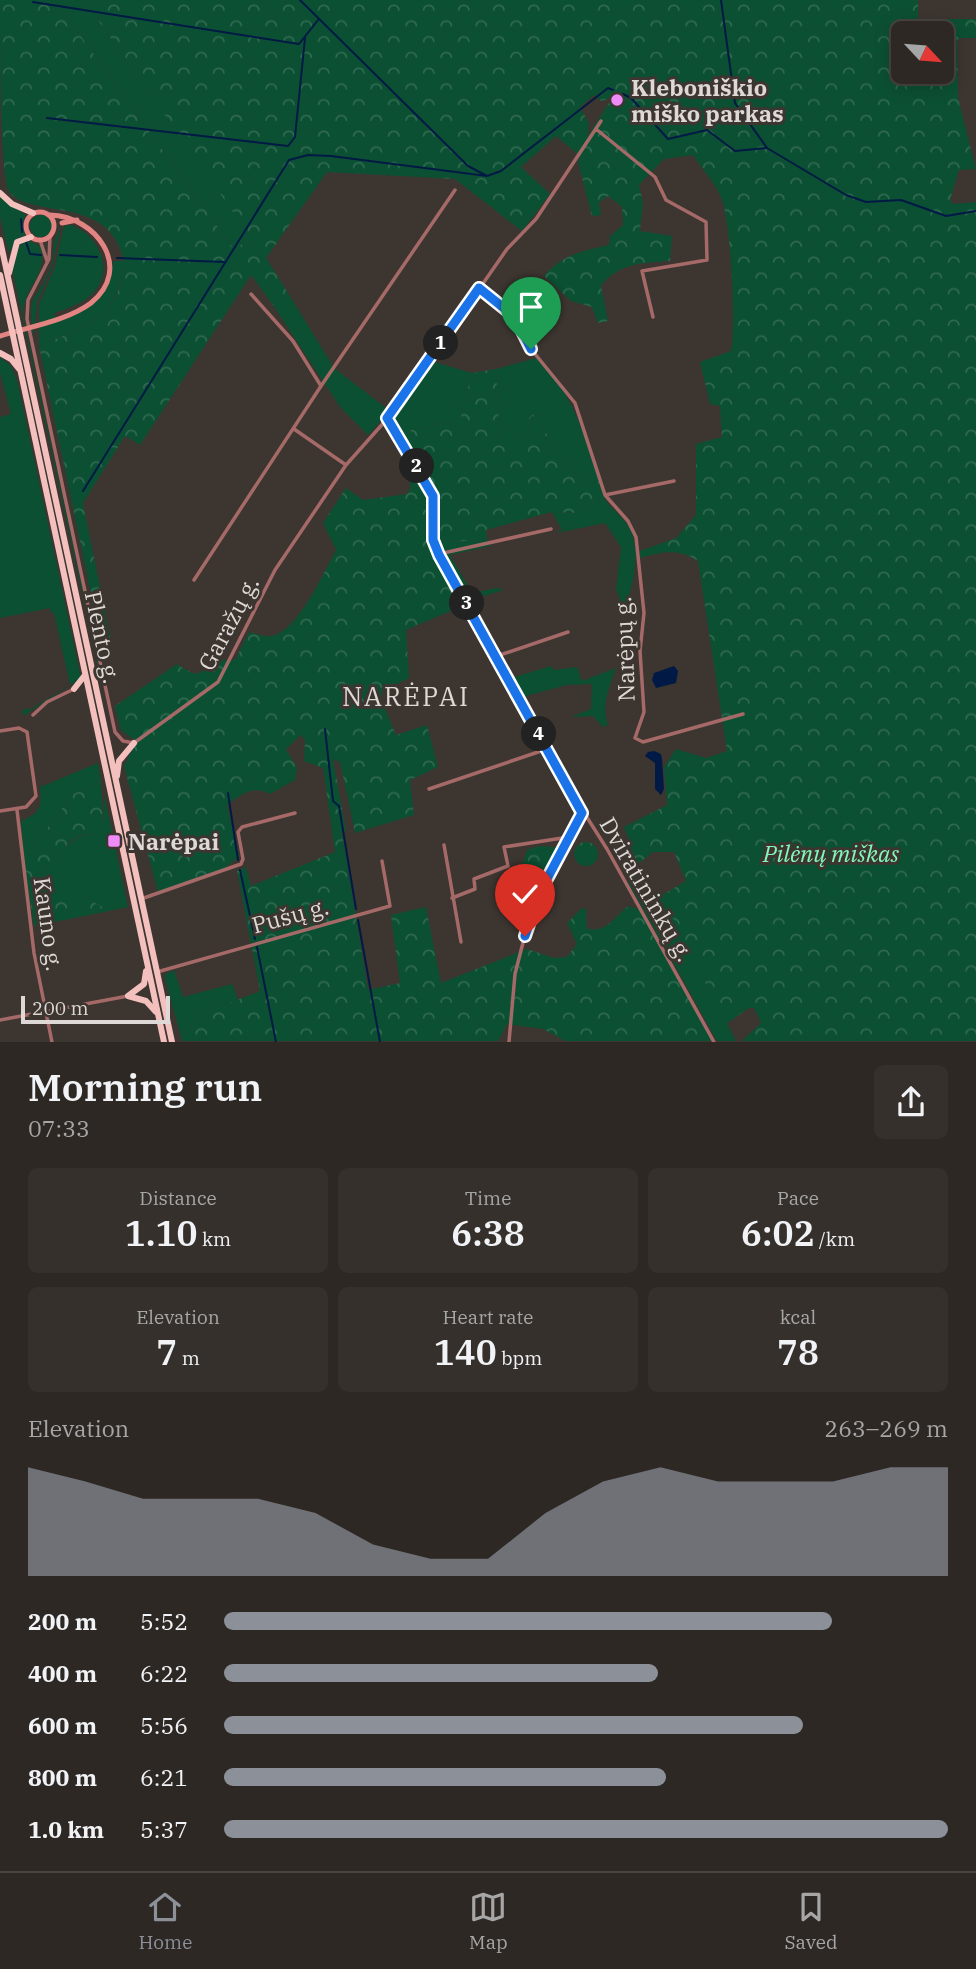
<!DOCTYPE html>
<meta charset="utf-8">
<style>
:root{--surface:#2d2824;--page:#35302c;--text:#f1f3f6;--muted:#a7a6a6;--line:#484441;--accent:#8c9099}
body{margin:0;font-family:"IBM Plex Serif",serif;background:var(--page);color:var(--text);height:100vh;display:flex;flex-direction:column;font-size:26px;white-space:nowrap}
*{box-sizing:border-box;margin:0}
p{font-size:23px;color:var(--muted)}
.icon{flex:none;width:38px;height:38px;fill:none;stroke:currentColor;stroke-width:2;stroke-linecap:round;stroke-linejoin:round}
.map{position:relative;height:1042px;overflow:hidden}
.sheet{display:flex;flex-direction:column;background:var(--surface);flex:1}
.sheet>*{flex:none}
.needle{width:46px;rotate:116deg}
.tools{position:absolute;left:891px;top:21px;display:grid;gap:14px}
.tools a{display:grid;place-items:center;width:63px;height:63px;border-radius:10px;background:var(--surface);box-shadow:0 4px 18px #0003,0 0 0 2px var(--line);font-size:35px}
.scale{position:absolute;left:21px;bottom:18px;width:149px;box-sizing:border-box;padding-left:7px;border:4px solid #ded9d6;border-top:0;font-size:19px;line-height:24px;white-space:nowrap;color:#ded9d6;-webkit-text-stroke:5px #3c3530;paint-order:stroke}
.pin{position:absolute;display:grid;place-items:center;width:60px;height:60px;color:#fff;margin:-72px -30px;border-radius:50% 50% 50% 0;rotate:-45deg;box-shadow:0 0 7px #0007}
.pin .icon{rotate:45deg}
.km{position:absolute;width:35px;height:35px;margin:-18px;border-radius:50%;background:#222;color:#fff;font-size:19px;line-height:35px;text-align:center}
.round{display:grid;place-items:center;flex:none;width:74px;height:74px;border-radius:10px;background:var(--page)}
.overview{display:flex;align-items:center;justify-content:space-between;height:119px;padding:0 28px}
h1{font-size:38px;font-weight:600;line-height:52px}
.metrics{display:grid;grid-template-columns:repeat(3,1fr);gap:10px;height:119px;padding:7px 28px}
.metrics div{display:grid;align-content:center;border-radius:10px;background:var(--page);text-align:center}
.metrics b{font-size:35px;font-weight:600}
.metrics small{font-size:19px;font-weight:400}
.metrics p{font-size:19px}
.chart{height:196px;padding:14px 28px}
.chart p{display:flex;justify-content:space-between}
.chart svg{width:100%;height:126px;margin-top:7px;fill:var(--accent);opacity:.7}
ul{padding:0 28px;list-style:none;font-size:23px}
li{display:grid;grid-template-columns:112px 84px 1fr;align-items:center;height:52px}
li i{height:18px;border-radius:9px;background:var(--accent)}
.tabs{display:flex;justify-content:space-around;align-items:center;height:98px;border-top:2px solid var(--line);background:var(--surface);font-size:19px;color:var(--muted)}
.tabs a{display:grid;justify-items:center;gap:4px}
.tabs .active{color:var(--accent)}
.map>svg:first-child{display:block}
</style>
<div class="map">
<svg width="976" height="1042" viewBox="0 0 976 1042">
<defs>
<pattern id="forest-crowns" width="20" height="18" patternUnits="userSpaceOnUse" patternTransform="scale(1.75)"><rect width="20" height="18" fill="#0c5033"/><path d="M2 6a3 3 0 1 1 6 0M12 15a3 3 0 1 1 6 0" fill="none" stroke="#2f6950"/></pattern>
</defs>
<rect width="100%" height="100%" fill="#3c3530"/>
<path fill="#0c5033" d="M55,0H84L251,236L235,251Z
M0,197L26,215L22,224L25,234L16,240L9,253L0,217Z
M30 226a11 11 0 1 1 22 0a11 11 0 1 1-22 0Z
M70,225C100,234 117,274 89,297C79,305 66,309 54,313L57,322C89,311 110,298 113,261H125C119,317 85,327 39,346V305L55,266L64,226Z
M61,227L51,271L37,302L34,337C26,292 36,304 50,269C56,254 50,242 61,227Z
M28,240L41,247C49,273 22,289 23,314L100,671H99L13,273C12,259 14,246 28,240Z
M288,293L334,368L390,411L368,435L340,407L273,305Z
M0,357L11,366L17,380L81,678L23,716L22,711L26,708L29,710L70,685L54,613H51L50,608L0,618V417L11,414L0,373Z
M536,358C575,396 583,432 600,481L583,487L533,414L529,418L532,433L500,443L496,369Z
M431,361L472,373L460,420L411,430L405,443L394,418Z
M603,495C609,508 619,513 627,524C642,545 635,587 623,608L618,606L620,599L616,589L621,547L605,523L556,533L562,530L552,512L580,513Z
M436,534L444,542L487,540L490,546L450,555L472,593L497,588L504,590L469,600L443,558Z
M551,666L554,670L577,667L582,681L616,668C609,688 601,704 608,725L603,727L593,716L571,717L591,709L592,684L567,685L522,697L511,678Z
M98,763L101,781L73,794L24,859L21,821C40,813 42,807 40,787Z
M104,794L128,907L109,911L84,896L72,901L36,902L34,882C47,869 59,851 74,840C84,832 94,836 104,827Z
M632,876H641L653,900L664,894L668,909L736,1041H717L628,882V878Z
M174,970L183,997L232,984L238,1000L202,1014L181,1037L164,975Z"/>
<path fill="url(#forest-crowns)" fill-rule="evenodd" d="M0,0H55L235,251L250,236L84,0H918V19H976V38H959L957,42L958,98L976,169L959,170L950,200L953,204L976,202V1041H742L761,1023L754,1008H749L726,1024L668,909L664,895L652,900L641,876L654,892L664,894L686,881L674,852H653L634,867L631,845L624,827L667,805L664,767L676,749L706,758L727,751L698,561C677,548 663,552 639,558L640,551L676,538L696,515V444L722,437L720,406L710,404L700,362L731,351C736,325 731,226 722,200C717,185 702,169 693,155L664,159L639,185L643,202L640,231L672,236L670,261C643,263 618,263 601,286L608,321L598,323L592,307L571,301L544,276C562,255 582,251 609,245L610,236L623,225L622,207L608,196L599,202L601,215L592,216L578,162L580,156L556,136L521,167L550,194L522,231L455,179L327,172L266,258L288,293L273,305L251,275L140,445L125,436L83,503L110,637L105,660L39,346C75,331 115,319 123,275C125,264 123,255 118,244C95,197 25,218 8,190C0,164 0,37 0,0ZM903,33H942V72H903ZM594,95L601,101L612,98L587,137L589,123L580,107Z
M496,369L500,442L532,433L529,418L533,414L583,487L600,481L603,495L580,513L552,512L486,530L487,540L444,542L436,534L434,488L405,443L411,430L460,420L472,373Z
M403,446L430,493L431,523L427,542L462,606L406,630L409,678L382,691L381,699L396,735L427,725L438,767L410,780L414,815L355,833L340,762L333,759L346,830L342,833L368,990L400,983L391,915L426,907L441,983L527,949L554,958L567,957L577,944L567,923L581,909L586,908L587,928C605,935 615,916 628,906L641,910L714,1041H565L543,1029L507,1024L498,1041H182L181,1037L202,1014L260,991L237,871L246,867L251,886L335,852L323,768L304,761L305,740L301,735L286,749L297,768L295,780L270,794C252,785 242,794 227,805L239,857L222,870L158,892L124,766L134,746L133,739L121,730L115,706L177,664C204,682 196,671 217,661C222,659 230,660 235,660L249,632C256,634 264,637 271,636C297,633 324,572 336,550L323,523L346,488L363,500L407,494L411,487L399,449Z
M101,781L104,827L101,832L81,835L72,840L34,882L36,902L40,904L84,896L109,911L34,926L24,859L73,794Z
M574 854a12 12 0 1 1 24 0a12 12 0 1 1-24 0Z
M539,846L554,847L559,851L537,889L531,886L527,876L519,875L527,850Z"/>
<path fill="#001a45" d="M674,666L678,671L676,683L656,688L652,680L654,673Z
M654,751L661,754L662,759L664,789L661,795L655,789V763L645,756L648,752Z"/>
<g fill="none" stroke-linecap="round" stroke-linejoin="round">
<path stroke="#001a45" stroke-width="2" d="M300,0L468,166L487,176L501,171L608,88L613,90
M721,0L735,103L767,148L846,195L866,202L901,200L946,216L976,211
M33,2L299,44L318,20
M623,94L631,98L668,139L707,130L735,151L766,148
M47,118L288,146L295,137L305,38
M21,219L22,232
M26,242L30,254L41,255
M60,255L97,257
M117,258L224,262
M83,491L289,160L308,155L331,156L487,176
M325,729L333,801L339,806L356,909
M228,793L238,860
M240,870L255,939
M358,920L380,1042
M257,947L276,1042"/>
<path stroke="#a56a68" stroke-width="3.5" d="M596,129L655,177L666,200L706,222L707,260L642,271L653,317
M50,236L49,259L28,300L27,319L115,732L123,741L134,743L218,682L275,570L346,465L395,410L507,249L536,219L601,121
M40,240L47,261
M479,288L515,317L531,349L575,403L605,495L628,521L636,537L644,613L640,651L644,712L635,738L643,742L743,714
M251,294L293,341L321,386
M387,418L433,496V540L439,555L562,778L607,849L714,1042
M294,429L346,465
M605,495L674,481
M439,554L551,529
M194,580L321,386L455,190
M497,656L568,632
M33,715L47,702L74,689
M0,731L19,728L27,732L36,796L26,807L0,811
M429,789L547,749
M17,810L34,953L52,1042
M444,845L461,942
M452,898L475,889L474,879L508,866L504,847L569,837
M141,899L241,864L243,859L238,832L242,827L295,813
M157,972L390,906L382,861
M0,1020L128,996
M509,1042L515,974L530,915L581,813"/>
<path stroke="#e28482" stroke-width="5" d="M26 226a14 14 0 1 1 28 0a14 14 0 1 1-28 0Z
M62,223L77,220
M0,336C28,327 67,321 91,303C134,268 96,216 50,215"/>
<path stroke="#f3c0bd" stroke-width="6" d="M0,193L12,204L33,213
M0,240L172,1042
M9,273L17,242L31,237
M0,275L164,1042
M0,353L11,359L19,369
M74,689L85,675
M117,776L119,761L134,743
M128,996L144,984L146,971
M128,996L146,1001L156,1012"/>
</g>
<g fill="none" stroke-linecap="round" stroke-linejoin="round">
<defs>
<path id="route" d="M525,936L540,892L582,813L439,555L433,540V496L387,418L479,288L515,317L531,349"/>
</defs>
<use href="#route" stroke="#fff" stroke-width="14"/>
<use href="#route" stroke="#1a73e8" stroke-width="9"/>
</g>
<g fill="#ef8bf7" stroke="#3c3530" stroke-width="2.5">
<circle cx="617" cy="100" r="7"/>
<rect x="107" y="834" width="14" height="14" rx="3.5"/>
</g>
<g text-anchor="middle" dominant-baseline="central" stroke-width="6" stroke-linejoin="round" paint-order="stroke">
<g font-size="23" font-weight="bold" fill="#ded9d6" stroke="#3c3530" text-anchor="start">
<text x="631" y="87">Kleboniškio<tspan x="631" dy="26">miško parkas</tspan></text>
<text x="128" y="841">Narėpai</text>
</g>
<g font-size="23" fill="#ded9d6" stroke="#3c3530">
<text transform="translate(228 623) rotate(-62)">Garažų g.</text>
<text transform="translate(103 637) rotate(78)">Plento g.</text>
<text transform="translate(624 649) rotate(-92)">Narėpų g.</text>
<text transform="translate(647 889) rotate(60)">Dviratininkų g.</text>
<text transform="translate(290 915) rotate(-15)">Pušų g.</text>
<text transform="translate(49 924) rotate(82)">Kauno g.</text>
</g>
<g font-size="23" font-style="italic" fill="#81f9bb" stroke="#3c3530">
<text x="831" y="853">Pilėnų miškas</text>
</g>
<g font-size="26" letter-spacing="2" fill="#ded9d6" stroke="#3c3530">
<text x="406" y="696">NARĖPAI</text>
</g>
</g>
</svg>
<div class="tools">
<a><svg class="needle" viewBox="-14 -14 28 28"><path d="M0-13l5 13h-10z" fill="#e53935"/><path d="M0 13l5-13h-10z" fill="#a7a6a6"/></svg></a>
</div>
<div class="scale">200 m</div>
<div class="pin" style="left:531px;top:349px;background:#1e9e55"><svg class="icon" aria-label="arrive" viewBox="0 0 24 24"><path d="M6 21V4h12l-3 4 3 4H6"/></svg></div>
<div class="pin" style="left:525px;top:936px;background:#d93025"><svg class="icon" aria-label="check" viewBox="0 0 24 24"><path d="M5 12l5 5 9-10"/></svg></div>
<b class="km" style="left:441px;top:343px">1</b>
<b class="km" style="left:417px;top:466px">2</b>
<b class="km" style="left:467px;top:603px">3</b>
<b class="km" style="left:539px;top:734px">4</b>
</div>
<section class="sheet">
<div class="overview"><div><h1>Morning run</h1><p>07:33</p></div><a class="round"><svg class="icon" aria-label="share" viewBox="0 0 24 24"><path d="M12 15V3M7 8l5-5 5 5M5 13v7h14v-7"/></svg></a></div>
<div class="metrics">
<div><p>Distance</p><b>1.10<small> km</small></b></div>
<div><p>Time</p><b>6:38</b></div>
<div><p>Pace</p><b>6:02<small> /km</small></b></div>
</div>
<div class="metrics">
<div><p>Elevation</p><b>7<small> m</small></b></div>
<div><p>Heart rate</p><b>140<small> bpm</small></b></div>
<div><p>kcal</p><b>78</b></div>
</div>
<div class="chart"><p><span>Elevation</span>263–269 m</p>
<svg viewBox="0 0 160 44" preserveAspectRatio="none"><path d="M0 44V6L10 11L20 17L30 17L40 17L50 22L60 33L70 38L80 38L90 22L100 11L110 6L120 11L130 11L140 11L150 6L160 6V44z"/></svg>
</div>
<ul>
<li><b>200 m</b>5:52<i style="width:84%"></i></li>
<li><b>400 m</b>6:22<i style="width:60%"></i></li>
<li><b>600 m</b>5:56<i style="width:80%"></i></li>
<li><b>800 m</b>6:21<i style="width:61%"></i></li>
<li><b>1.0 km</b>5:37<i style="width:100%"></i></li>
</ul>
</section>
<nav class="tabs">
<a class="active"><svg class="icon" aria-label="home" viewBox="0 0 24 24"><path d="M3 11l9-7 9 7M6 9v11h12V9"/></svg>Home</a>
<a><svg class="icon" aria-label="map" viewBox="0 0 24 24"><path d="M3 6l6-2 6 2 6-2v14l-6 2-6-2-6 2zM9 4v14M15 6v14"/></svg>Map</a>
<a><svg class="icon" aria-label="saved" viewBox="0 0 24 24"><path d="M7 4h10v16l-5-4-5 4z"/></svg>Saved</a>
</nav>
